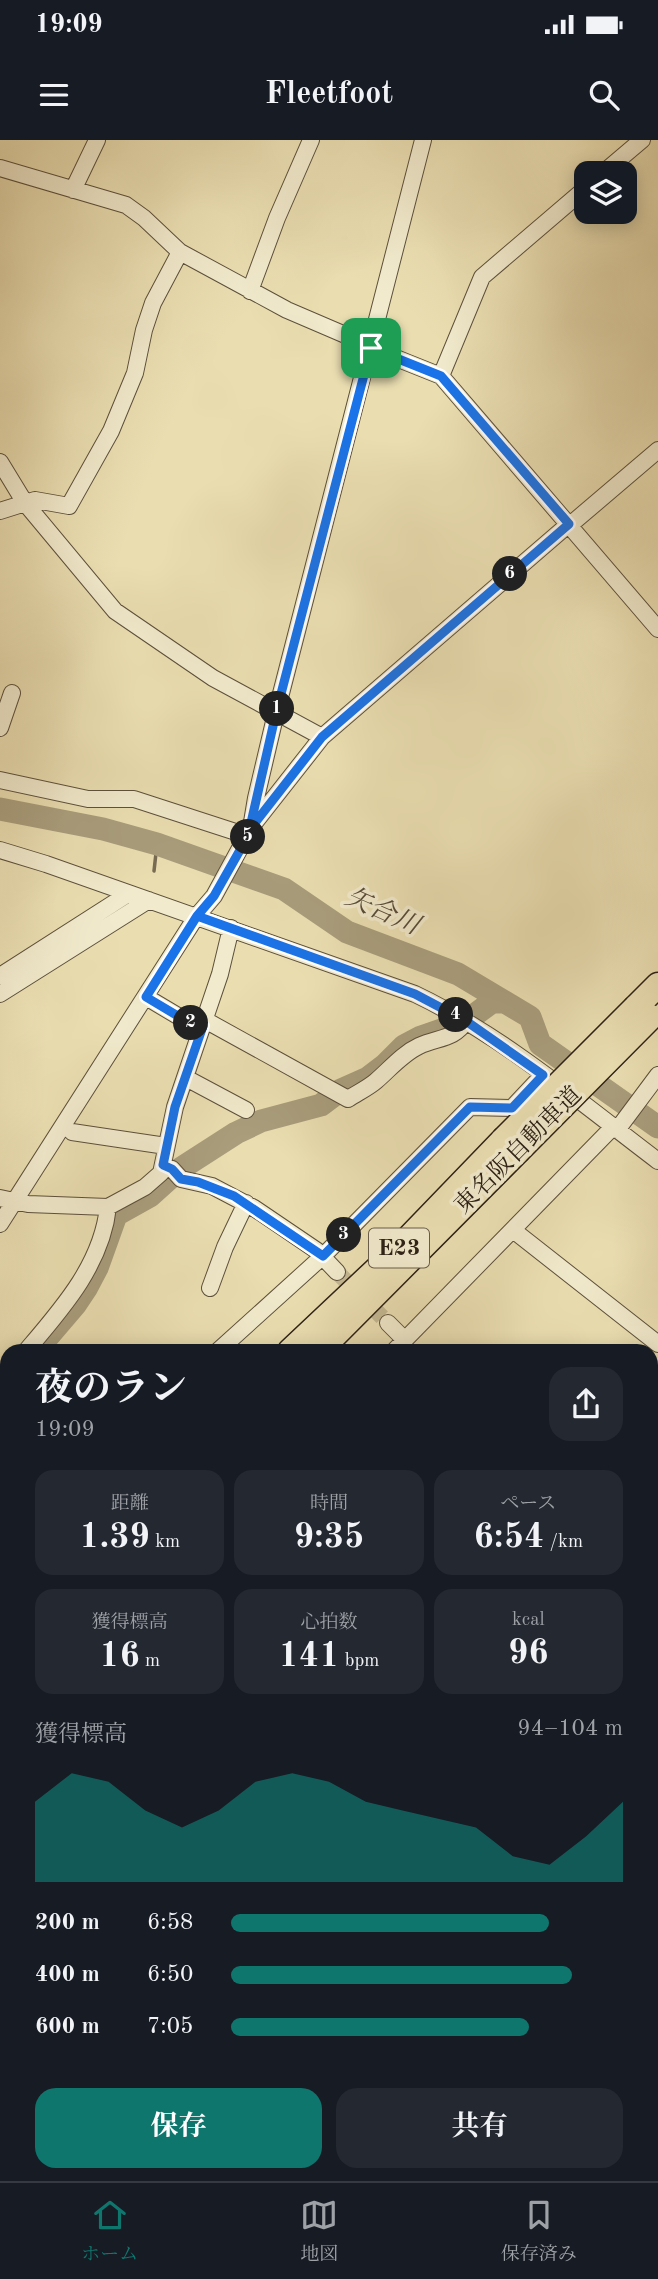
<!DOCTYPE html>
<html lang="ja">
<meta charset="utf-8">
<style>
:root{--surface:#171b24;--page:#242831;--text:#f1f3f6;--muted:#9ea1a6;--line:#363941;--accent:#0f766e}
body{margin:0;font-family:"Old Standard TT","Noto Serif JP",serif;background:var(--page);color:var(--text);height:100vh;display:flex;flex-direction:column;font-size:26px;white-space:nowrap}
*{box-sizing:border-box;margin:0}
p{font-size:23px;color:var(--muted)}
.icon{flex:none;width:38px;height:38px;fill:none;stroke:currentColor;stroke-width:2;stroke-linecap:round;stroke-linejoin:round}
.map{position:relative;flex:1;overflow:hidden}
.panel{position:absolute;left:0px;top:1204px;width:658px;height:838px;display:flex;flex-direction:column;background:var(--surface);border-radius:21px 21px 0 0;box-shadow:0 4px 18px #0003}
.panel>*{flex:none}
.tools{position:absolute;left:574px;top:21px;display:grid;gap:14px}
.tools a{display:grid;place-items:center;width:63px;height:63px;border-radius:14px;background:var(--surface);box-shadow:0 4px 18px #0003;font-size:35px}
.pin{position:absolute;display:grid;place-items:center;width:60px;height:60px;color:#fff;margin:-30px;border-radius:14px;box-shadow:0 4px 10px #0006}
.km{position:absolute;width:35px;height:35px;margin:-18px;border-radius:50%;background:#222;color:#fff;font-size:19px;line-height:35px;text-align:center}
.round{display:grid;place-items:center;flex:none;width:74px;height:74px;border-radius:21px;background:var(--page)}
.summary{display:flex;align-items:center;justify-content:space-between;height:119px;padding:0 35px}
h1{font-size:38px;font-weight:700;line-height:52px}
.stats{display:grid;grid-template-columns:repeat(3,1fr);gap:10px;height:119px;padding:7px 35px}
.stats div{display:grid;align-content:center;border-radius:18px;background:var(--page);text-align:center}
.stats b{font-size:35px;font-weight:700}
.stats small{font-size:19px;font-weight:400}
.stats p{font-size:19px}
.chart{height:196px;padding:14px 35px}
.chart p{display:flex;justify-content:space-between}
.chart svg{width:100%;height:126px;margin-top:7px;fill:var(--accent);opacity:.7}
.primary-button{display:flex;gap:14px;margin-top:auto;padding:14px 35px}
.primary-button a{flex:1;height:80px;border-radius:21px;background:var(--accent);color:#fff;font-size:28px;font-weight:700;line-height:80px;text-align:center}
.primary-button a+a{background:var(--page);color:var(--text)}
ul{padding:0 35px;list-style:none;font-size:23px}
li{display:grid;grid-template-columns:112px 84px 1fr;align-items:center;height:52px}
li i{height:18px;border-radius:9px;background:var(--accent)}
.status{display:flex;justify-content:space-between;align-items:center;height:49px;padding:0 35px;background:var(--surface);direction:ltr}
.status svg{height:19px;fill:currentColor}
header{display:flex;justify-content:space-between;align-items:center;height:91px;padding:0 35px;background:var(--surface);font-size:32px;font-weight:700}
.dock{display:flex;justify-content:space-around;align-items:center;height:98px;border-top:2px solid var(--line);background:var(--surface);font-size:19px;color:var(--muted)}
.dock a{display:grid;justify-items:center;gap:4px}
.dock .current{color:var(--accent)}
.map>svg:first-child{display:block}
</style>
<div class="status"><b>19:09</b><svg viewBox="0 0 49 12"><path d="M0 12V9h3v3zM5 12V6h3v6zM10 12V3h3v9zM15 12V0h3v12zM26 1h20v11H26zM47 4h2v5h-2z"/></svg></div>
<header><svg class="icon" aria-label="menu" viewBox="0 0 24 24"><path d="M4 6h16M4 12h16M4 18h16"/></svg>Fleetfoot<svg class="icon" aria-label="search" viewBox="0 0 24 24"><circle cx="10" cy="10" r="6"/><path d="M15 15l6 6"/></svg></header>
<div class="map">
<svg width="658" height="2041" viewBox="0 0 658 2041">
<rect width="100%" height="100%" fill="#eadeb1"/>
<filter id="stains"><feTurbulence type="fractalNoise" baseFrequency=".00286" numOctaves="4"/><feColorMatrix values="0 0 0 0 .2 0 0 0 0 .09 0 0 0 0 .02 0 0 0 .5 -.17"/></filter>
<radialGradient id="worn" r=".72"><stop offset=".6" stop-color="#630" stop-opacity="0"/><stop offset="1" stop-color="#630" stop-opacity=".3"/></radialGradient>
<path fill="#cabe96" stroke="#7b6f56" stroke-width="2" d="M7,1562V2035H651V2030L658,2041H0V1593Z"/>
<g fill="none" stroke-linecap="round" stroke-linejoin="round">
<path stroke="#776b53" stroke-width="3.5" d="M154,731L157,704
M72,799L98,782"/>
<path stroke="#a99d7c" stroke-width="23" d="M0,669L103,689L157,704L284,749L347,792L458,834L530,877L540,904L658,987
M477,873L492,862H504
M40,1206L75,1165L87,1147L97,1128L116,1075L150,1056L180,1029L236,993L261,981L321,965L341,950L368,938L385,925L404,906L421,897L444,889
M0,1263L7,1250"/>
<path stroke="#c4b892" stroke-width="16" stroke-dasharray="16 8" stroke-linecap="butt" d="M337,1132L388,1183"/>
<defs>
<path id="minor" d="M0,28L126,65L144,78L180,112L287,170L371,206
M603,33L642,0
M73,50L97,0
M250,151L277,78L311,0
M371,208L441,236L658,489
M441,236L482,137L586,48
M0,322L25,363L115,471L213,538L322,597
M0,371L35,360L69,366L111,291L135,233L144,190L153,163L180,112
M570,385L658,310
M0,588L12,553
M0,640L88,659H134L248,696
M252,686L322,597L569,384
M0,710L46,724L415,854C503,896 580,962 658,1021
M0,836L128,754
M0,854L149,760
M146,857L193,885L203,886
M205,880L348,959C357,953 368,948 376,941C390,929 402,914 419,906C438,897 454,900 466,881
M186,938L246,970
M617,990L658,935
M72,992L166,1006
M163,1025L172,1029L181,1039L212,1046L254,1068L316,1110L337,1132
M0,1058L28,1064L108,1067L145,1047L161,1033L175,967L220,834L231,788
M0,1084L196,777L214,756L251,688L256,658L276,573L423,0
M513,1090L658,1204
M210,1148L225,1107L246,1063
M388,1183L405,1200
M26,1211C62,1169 102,1124 108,1067
M218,1211L323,1116L470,967L512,968L543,935
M394,1211L613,987
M0,1246L7,1236
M651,1474L658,1465
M651,1550L658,1556
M651,1831L658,1838"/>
<path id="highway" d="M636,867L658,845
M290,1211L394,1113L503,1000
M319,1211L517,1012
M0,1460L7,1455
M0,1488L7,1483"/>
</defs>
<use href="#minor" stroke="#5c503c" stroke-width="18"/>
<use href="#highway" stroke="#2c2015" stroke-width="27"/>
<use href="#minor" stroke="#f1eacc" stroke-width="16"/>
<use href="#highway" stroke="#eadeb1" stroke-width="24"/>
<defs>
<path id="highway-bridge" d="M503,1000L636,867
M517,1012L651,877"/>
</defs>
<use href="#highway-bridge" stroke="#2c2015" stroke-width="27" stroke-linecap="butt"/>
<use href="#highway-bridge" stroke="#eadeb1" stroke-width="24"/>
</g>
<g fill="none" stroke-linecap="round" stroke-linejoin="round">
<defs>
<path id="route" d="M371,208L276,573L248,696L214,756L197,776L146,857L193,885L203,886L175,967L163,1025L172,1029L181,1039L198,1042L234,1056L323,1116L470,967L512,968L543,935L466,881L415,854L197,776L214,756L248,696L251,688L322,597L569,384L441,236L371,208"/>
</defs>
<use href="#route" stroke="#fff" stroke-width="14"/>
<use href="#route" stroke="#1a73e8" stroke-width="9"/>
</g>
<g text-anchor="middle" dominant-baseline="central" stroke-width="7" stroke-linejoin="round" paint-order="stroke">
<rect fill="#f1eacc" stroke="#675d4c" stroke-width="2" x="369" y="1088.5" width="60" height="39" rx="5"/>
<g font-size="23" font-weight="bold" fill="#2c2015">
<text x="399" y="1108">E23</text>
</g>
<g font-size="24" fill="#2c2015" stroke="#f1eacc">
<text transform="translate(519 1011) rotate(-45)">東名阪自動車道</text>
</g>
<g font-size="26" font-style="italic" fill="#584c39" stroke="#f1eacc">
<text transform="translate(382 772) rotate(24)">矢合川</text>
</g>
</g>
<rect width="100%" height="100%" filter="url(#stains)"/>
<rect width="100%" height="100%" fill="url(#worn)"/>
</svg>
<div class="tools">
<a><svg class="icon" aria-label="layers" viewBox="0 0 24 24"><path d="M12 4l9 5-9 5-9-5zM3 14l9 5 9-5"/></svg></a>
</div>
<div class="pin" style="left:371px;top:208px;background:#1e9e55"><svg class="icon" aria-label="arrive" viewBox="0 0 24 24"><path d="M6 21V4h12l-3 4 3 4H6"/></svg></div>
<b class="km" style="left:277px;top:569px">1</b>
<b class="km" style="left:191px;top:883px">2</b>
<b class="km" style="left:344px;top:1095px">3</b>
<b class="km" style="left:456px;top:875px">4</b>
<b class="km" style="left:248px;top:697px">5</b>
<b class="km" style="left:510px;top:434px">6</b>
<section class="panel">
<div class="summary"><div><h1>夜のラン</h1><p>19:09</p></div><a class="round"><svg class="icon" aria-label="share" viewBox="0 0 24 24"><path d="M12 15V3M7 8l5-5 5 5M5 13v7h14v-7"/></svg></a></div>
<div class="stats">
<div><p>距離</p><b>1.39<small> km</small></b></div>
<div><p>時間</p><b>9:35</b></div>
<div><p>ペース</p><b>6:54<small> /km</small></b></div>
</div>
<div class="stats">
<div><p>獲得標高</p><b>16<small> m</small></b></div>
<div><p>心拍数</p><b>141<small> bpm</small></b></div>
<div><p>kcal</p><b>96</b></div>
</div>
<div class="chart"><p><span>獲得標高</span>94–104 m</p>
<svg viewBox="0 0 160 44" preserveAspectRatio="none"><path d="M0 44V16L10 6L20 9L30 19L40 25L50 19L60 9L70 6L80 9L90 16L100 19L110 22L120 25L130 35L140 38L150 28L160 16V44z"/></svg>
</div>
<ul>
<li><b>200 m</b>6:58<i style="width:81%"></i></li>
<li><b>400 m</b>6:50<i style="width:87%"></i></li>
<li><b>600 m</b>7:05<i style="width:76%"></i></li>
</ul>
<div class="primary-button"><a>保存</a><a>共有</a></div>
</section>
</div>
<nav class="dock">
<a class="current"><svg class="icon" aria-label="home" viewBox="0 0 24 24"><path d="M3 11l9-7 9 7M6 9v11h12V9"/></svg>ホーム</a>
<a><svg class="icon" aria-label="map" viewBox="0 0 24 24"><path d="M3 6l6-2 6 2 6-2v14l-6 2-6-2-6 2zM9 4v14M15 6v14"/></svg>地図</a>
<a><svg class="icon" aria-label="saved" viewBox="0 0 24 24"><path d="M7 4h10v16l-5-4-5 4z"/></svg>保存済み</a>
</nav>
